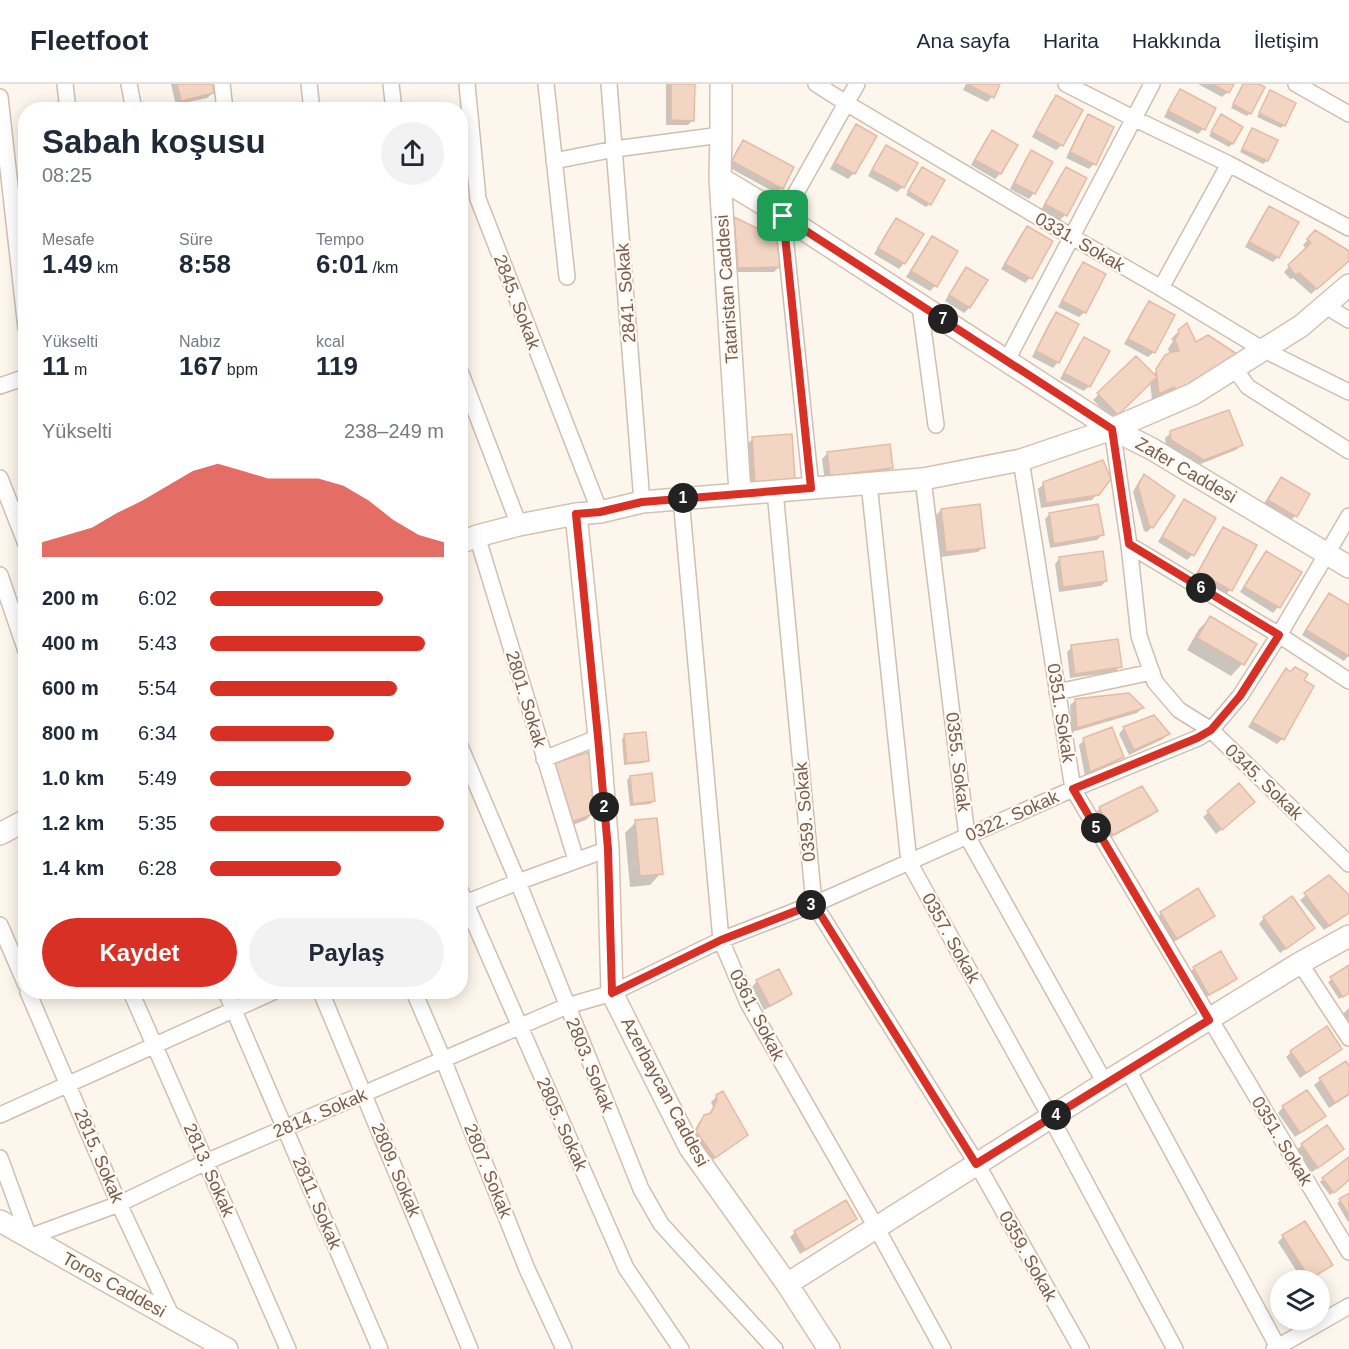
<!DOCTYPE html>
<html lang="tr">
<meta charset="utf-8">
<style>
:root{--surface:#fff;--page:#f2f2f3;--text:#1f2937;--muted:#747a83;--line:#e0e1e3;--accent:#d93025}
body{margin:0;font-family:Helvetica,sans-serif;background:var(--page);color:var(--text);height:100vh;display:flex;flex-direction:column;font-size:22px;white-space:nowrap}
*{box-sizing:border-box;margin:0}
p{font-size:20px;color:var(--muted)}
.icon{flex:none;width:33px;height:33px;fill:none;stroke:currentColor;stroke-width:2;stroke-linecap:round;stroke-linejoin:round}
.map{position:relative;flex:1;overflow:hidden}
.side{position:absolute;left:18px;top:18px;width:450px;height:897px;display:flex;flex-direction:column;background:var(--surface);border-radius:24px;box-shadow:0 3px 15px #0003}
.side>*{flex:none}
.buttons{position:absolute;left:1270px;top:1186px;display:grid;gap:12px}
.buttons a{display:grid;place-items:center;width:60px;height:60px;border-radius:50%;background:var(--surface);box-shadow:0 3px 15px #0003;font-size:30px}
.pin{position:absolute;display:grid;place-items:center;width:51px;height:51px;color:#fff;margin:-26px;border-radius:12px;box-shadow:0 3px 9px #0006}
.km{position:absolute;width:30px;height:30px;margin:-15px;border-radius:50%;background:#222;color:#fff;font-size:16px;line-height:30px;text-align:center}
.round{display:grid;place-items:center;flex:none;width:63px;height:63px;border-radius:32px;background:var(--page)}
.summary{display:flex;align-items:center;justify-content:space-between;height:102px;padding:0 24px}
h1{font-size:33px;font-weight:700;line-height:45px}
.figures{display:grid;grid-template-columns:repeat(3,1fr);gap:9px;height:102px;padding:6px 24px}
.figures div{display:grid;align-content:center}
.figures b{font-size:26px;font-weight:700}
.figures small{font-size:16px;font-weight:400}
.figures p{font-size:16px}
.chart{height:168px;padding:12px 24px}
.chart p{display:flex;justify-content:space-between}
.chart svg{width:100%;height:108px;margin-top:6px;fill:var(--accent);opacity:.7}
.cta{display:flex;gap:12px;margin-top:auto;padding:12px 24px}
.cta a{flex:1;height:69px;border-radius:36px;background:var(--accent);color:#fff;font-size:24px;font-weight:700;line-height:69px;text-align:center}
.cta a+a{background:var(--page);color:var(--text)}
ul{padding:0 24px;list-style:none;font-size:20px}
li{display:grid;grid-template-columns:96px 72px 1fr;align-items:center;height:45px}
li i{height:15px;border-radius:8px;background:var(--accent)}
header{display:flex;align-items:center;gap:36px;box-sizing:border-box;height:84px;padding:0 30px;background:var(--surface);border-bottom:2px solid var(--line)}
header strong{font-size:28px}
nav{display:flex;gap:33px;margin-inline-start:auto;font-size:21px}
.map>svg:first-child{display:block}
</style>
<header>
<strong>Fleetfoot</strong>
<nav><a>Ana sayfa</a><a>Harita</a><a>Hakkında</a><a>İletişim</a></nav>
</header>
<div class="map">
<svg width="1349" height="1265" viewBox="0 0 1349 1265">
<rect width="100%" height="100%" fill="#fdf6ec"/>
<path fill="#0003" d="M171,0H211L213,9L207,14L176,21Z
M666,0H693V36L688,41H666Z
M966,0H999L992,13L987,18L963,6Z
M1198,0H1232L1228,8L1222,13Z
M1243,0H1256L1250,29L1247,32L1231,24Z
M1180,7L1214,24L1203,45L1198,50L1164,33L1175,12Z
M1268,11L1284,41L1281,44L1257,33Z
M1056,13L1062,61L1056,66L1032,53L1051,18Z
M1089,32L1094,80L1089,85L1066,74L1083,38Z
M1221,32L1232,60L1229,63L1209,52Z
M857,42L875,52L854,89L848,95L830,85L851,47Z
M1253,45L1276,57L1267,77L1263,80L1240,68L1250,49Z
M992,48L1000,90L995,95L971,81L987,53Z
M744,58L782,104L776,109L728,83L738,63Z
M887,63L903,103L897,108L868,92L881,68Z
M1031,68L1034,109L1029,115L1010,105L1026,74Z
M922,84L930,120L926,123L906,111Z
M1066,85L1065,131L1060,136L1041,126L1061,90Z
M1269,123L1278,173L1273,178L1245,163L1264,129Z
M734,135L772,154L779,183L774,188H733L729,140Z
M897,136L904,179L899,185L874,170L891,141Z
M1027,144L1030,194L1025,199L1001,185L1022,149Z
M1310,153L1349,170V175L1311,210L1293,194L1290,195L1284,188L1306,165L1303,161Z
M932,154L935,202L930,207L906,193L927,159Z
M1083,180L1085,228L1079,233L1058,223L1078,185Z
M967,185L986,197L969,224L964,229L945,217L961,190Z
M1149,219L1154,268L1148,273L1124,260L1144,224Z
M1057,230L1058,278L1053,284L1032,273L1051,235Z
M1179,247L1195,260L1235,270L1228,277L1168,313L1166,309L1152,316L1150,298L1112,335L1093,316L1136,274L1153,292L1163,276H1162L1166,272L1170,270L1168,265L1173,257L1171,255Z
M1084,255L1089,302L1084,307L1060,295L1079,260Z
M1171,349L1241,361L1236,366L1198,381L1166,361L1165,354Z
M753,355L794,395L750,402L747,360Z
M827,370L891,384L886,389L825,397L822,375Z
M1144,392L1152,443L1147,448L1144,447L1133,408L1139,397Z
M1281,395L1295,432L1290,437L1263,421L1276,400Z
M1044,400L1097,410L1092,416L1041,424L1038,405Z
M1184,417L1192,471L1187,476L1158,458L1179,422Z
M941,426L984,463L978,468L941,473L936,431Z
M1050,430L1102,451L1097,456L1050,464L1045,435Z
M1223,445L1230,506L1225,511L1194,494L1218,450Z
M1267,469L1300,489L1278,523L1273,529L1240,508L1261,474Z
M1060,474L1106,497L1101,502L1059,508L1055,480Z
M1329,511L1349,523V571L1344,577L1302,551L1324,516Z
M1210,534L1255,560L1242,580L1231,592L1187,566L1199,545Z
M1072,563L1120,582L1115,588L1070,594L1067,568Z
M1286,586L1312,602L1282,655L1277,660L1248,643L1281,591Z
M1076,616L1142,624L1137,629L1072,648L1070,621Z
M1124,644L1168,650L1163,655L1129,671L1119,650Z
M625,651L648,676L644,679L624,681L622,655Z
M1084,656L1122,673L1117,678L1085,692L1079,661Z
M545,689L594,728L586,736L565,744Z
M630,693L654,717L650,720L630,722L627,696Z
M1239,702L1248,723L1216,750L1203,733Z
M1142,704L1156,727L1151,732L1108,755L1094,730L1099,725Z
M636,738L661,789L650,801L630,803L625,749Z
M1329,793L1349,813V829L1324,846L1300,816Z
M1161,829L1213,832L1208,837L1172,859L1156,835Z
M1264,834L1307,849L1280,869L1259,840Z
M1349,883V909L1339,915L1328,898Z
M1194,884L1235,895L1230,900L1203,915L1189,889Z
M757,897L790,910L785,915L764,926L752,903Z
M1349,924V943L1341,932Z
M1291,968L1335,970L1300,994L1286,973Z
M1345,979L1349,984V1011L1329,1024L1314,1001L1320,996Z
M717,1012L741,1056L710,1078L691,1053L699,1038L705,1032L708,1031L713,1023L711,1018Z
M1283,1023L1324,1032L1318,1037L1295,1053L1278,1029Z
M1327,1043L1337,1070L1312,1088L1296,1066Z
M1323,1095L1349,1096L1330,1111L1320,1098Z
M1349,1111V1137L1348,1138L1337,1119Z
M856,1135L850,1140L800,1170L790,1153L795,1148Z
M1304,1139L1331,1181L1325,1186L1308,1197H1303L1278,1158L1283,1153Z"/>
<path fill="#f3d5c3" stroke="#e6bba3" stroke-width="1.5" d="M177,0H212L214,9L181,17Z
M671,0H695L694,37L671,36Z
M967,0H1000L994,14Z
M1213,0H1234L1229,9Z
M1243,0H1259L1265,3L1251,30L1233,20Z
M1180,5L1216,24L1205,46L1168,27Z
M1270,6L1296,19L1285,42L1259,29Z
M1056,11L1083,26L1063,62L1036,47Z
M1088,30L1114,43L1096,81L1070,68Z
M1221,30L1243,43L1233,60L1211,48Z
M856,40L877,52L855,90L835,79Z
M1252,44L1278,56L1268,77L1242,65Z
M992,46L1018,61L1001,90L975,76Z
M743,56L794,83L783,105L732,77Z
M886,61L918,79L904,104L872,86Z
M1031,66L1053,78L1035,110L1014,99Z
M922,83L945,96L931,121L908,107Z
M1066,83L1087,94L1067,132L1045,120Z
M1269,122L1299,138L1279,174L1249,158Z
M734,133L773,152L777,157L781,183L738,184Z
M896,134L924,150L905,180L878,164Z
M1027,142L1053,157L1032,195L1005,180Z
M1315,146L1349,167V177L1317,205L1299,189L1295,191L1288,181L1311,159L1307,155Z
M932,152L958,167L937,203L911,187Z
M1083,178L1106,190L1086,229L1062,217Z
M966,183L988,196L970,224L949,211Z
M1149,217L1175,231L1155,269L1128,255Z
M1056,228L1079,240L1059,279L1036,267Z
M1187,239L1196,258L1208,251L1237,270L1227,275L1228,280L1176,307L1174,303L1159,310L1156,285L1165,271L1172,268L1179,267L1175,256L1179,249L1178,246Z
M1084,253L1110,267L1090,303L1064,289Z
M1136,272L1157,293L1118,331L1097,309Z
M1229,326L1243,361L1204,376L1171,356L1170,347Z
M792,350L795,395L755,398L752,353Z
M890,360L893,384L830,392L827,368Z
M1103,376L1111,395L1099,411L1046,419L1043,398Z
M1144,390L1175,412L1153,444L1149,442L1138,402Z
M1281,393L1310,410L1297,433L1268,416Z
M1184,415L1216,434L1194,472L1162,453Z
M980,420L985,464L946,468L941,425Z
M1098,420L1104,451L1054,460L1049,429Z
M1223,443L1257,461L1232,507L1198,488Z
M1103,467L1107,497L1063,503L1059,473Z
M1266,467L1302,488L1280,524L1244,503Z
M1329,509L1349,521V572L1306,546Z
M1210,532L1257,560L1244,581L1197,554Z
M1118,555L1122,583L1075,590L1071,561Z
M1295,583L1308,590L1304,596L1314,602L1284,656L1252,638L1286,584L1290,588Z
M1129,609L1144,624L1077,644L1075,615Z
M1154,631L1170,650L1134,666L1123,643Z
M1112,643L1124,673L1090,688L1083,654Z
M646,648L649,677L627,679L624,650Z
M589,668L595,729L572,738L552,680Z
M652,689L655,717L633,720L630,692Z
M1239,699L1255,718L1222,746L1207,727Z
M1142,702L1158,727L1113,751L1099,723Z
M657,734L663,790L640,792L635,736Z
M1329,791L1349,811V829L1329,842L1304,809Z
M1198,804L1215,832L1177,855L1160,828Z
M1292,812L1315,844L1286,865L1263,833Z
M1221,867L1237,895L1209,911L1193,883Z
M1349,881V909L1343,913L1330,893Z
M779,885L792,910L770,922L756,896Z
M1327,942L1342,965L1306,989L1290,967Z
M1346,977L1349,982V1010L1335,1019L1319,994Z
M1307,1006L1326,1032L1300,1049L1282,1022Z
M723,1007L748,1051L715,1074L696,1047L704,1031L711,1029L717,1016L716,1011Z
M1327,1041L1344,1065L1318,1084L1301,1060Z
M1349,1073V1096L1334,1109L1322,1094Z
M1349,1109V1131L1339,1115Z
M846,1116L857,1135L805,1166L794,1147Z
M1305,1137L1333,1181L1310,1195L1282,1151Z"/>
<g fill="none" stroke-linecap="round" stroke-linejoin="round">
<defs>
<path id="street" d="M65,0L68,26
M129,0L134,26
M222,0L225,26
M309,0L312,26
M391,0L394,26
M467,0L478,115L600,428
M546,0L567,193
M609,0L642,418
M816,0L846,19L1072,153L1161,204L1262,265L1349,308
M1066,0L1133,34L1229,80L1349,144
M1296,0L1349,30
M0,13L26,244
M554,77L615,65L721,51
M1161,204L1229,80
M1324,221L1349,236
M920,222L936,341
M1007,276L1152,0
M1234,284L1248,303L1349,367
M460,287L519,441
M0,302L26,293
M1112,345L1129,461L1139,552L1155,598L1179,626L1211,646L1349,780
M1021,376L1073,705L1349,1168
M0,394L26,460
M923,395L967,752L1105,999
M869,399L909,778L1051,1034L1175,1265
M811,404L783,132L857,0
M775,407L814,820L977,1080L1081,1265
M681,414L721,856L748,919L876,1143L943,1265
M477,452L576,776
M1129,461L1279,551L1349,597
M0,491L26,567
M1057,608L1152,588
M460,662L518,798L641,1105L661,1140L775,1265
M544,675L599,653
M460,806L626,1184L681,1265
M460,821L518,798L608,765
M0,841L26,901
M1300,879L1349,954
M28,908L119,1120L173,1235
M131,908L288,1265
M226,908L380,1265
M321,908L470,1265
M414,908L443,975L527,1185L564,1265
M1128,986L1279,1265
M0,1031L273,908
M0,1074L29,1153L119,1120L206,1078L567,922L612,909L721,856L826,815L1073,705L1198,654L1211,646L1240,612L1279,551L1349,432
M1274,1265L1349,1222"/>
<path id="secondary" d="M721,0V51L720,94L740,409
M720,94L783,132L1112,345L1152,365L1349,483
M576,430L599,653L608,765L612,909L690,1064L787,1200L829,1265
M460,459L477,452L519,441L576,430L600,428L642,418L923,395L1021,376L1112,345L1193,310L1301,242L1349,201
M0,750L26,736
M0,1137L227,1265
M787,1200L1105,999L1300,879L1349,852"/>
</defs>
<use href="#street" stroke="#d1beb0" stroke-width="18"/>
<use href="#secondary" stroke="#d6c0b0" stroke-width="24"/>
<use href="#street" stroke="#fff" stroke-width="15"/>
<use href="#secondary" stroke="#fff" stroke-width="21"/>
</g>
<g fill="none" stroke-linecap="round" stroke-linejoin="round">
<defs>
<path id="route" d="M783,132L1112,345L1129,460L1279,551L1240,612L1211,646L1197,654L1073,705L1209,936L976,1080L814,820L721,856L612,909L608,765L598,653L576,430L600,428L642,418L811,404Z"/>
</defs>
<use href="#route" stroke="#fff" stroke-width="12"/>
<use href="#route" stroke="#d93025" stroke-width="8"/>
</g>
<g text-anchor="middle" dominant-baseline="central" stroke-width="4.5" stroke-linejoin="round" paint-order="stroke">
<g font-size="18" fill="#7a5c4d" stroke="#fffaf3">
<text transform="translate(1080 158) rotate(30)">0331. Sokak</text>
<text transform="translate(727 205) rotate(-94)">Tataristan Caddesi</text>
<text transform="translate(626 209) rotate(-94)">2841. Sokak</text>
<text transform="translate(517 218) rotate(69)">2845. Sokak</text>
<text transform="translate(1186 386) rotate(30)">Zafer Caddesi</text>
<text transform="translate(526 615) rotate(73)">2801. Sokak</text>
<text transform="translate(1061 629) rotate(81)">0351. Sokak</text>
<text transform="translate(958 678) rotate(83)">0355. Sokak</text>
<text transform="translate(1264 698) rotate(44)">0345. Sokak</text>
<text transform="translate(805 728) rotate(-95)">0359. Sokak</text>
<text transform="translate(1012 732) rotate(-24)">0322. Sokak</text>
<text transform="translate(951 854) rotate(61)">0357. Sokak</text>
<text transform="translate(757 931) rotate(63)">0361. Sokak</text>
<text transform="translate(590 981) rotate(68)">2803. Sokak</text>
<text transform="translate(665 1008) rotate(62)">Azerbaycan Caddesi</text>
<text transform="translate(320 1029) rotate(-23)">2814. Sokak</text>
<text transform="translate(562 1040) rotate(66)">2805. Sokak</text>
<text transform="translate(1282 1057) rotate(59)">0351. Sokak</text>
<text transform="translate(99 1072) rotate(67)">2815. Sokak</text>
<text transform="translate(209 1086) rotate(66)">2813. Sokak</text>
<text transform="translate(396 1086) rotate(67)">2809. Sokak</text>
<text transform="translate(488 1087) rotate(68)">2807. Sokak</text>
<text transform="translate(317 1119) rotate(67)">2811. Sokak</text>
<text transform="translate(1028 1172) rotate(61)">0359. Sokak</text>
<text transform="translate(114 1201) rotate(29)">Toros Caddesi</text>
</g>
</g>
</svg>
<div class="buttons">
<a><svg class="icon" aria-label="layers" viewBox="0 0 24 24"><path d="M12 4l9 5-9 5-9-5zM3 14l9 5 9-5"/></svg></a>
</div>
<div class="pin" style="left:783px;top:132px;background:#1e9e55"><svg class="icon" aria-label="arrive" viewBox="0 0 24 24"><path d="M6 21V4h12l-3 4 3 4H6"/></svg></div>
<b class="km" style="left:683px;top:414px">1</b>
<b class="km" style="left:604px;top:723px">2</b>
<b class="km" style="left:811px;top:821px">3</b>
<b class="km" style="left:1056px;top:1031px">4</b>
<b class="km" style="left:1096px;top:744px">5</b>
<b class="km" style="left:1201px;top:504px">6</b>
<b class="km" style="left:943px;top:235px">7</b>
<section class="side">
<div class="summary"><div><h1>Sabah koşusu</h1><p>08:25</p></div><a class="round"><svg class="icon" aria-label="share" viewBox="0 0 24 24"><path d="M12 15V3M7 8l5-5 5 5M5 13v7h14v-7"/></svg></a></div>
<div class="figures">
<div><p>Mesafe</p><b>1.49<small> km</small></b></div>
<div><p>Süre</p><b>8:58</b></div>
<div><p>Tempo</p><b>6:01<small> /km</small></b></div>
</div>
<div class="figures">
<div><p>Yükselti</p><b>11<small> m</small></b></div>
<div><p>Nabız</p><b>167<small> bpm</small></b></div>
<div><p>kcal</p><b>119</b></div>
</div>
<div class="chart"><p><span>Yükselti</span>238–249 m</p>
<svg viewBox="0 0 160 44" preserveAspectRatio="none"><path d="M0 44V38L10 35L20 32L30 26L40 21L50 15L60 9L70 6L80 9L90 12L100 12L110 12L120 15L130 21L140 29L150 35L160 38V44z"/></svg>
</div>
<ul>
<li><b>200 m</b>6:02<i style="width:74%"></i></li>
<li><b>400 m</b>5:43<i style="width:92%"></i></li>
<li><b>600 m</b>5:54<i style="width:80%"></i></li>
<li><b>800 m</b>6:34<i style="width:53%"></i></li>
<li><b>1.0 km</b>5:49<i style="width:86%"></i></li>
<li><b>1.2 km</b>5:35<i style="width:100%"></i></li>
<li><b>1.4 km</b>6:28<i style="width:56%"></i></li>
</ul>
<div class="cta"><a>Kaydet</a><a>Paylaş</a></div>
</section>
</div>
